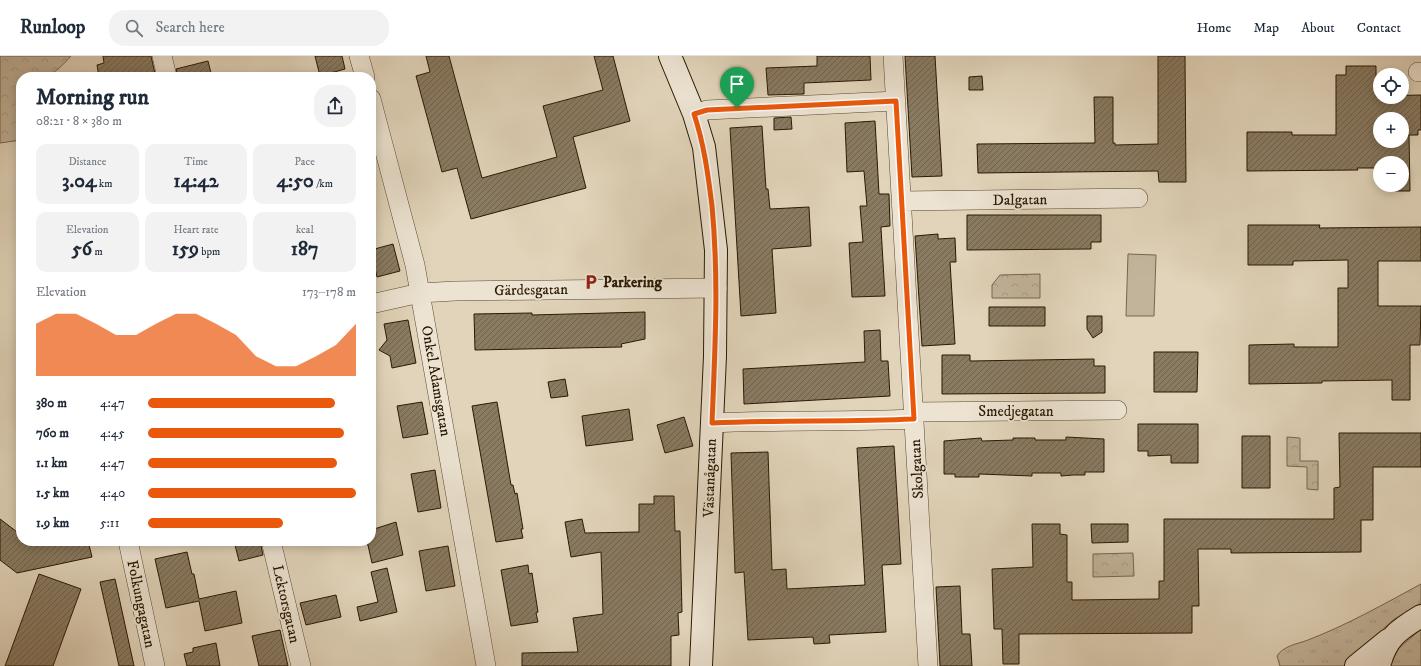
<!DOCTYPE html>
<meta charset="utf-8">
<style>
:root{--surface:#fff;--page:#f2f2f3;--text:#1f2937;--muted:#747a83;--line:#e0e1e3;--accent:#ea580c}
body{margin:0;font-family:"IM FELL DW Pica",serif;background:var(--page);color:var(--text);height:100vh;display:flex;flex-direction:column;font-size:15px;white-space:nowrap}
*{box-sizing:border-box;margin:0}
p{font-size:13px;color:var(--muted)}
.icon{flex:none;width:22px;height:22px;fill:none;stroke:currentColor;stroke-width:2;stroke-linecap:round;stroke-linejoin:round}
.map{position:relative;flex:1;overflow:hidden}
.sheet{position:absolute;left:16px;top:16px;width:360px;height:474px;display:flex;flex-direction:column;background:var(--surface);border-radius:16px;box-shadow:0 2px 10px #0003}
.sheet>*{flex:none}
.controls{position:absolute;left:1373px;top:12px;display:grid;gap:8px}
.controls a{display:grid;place-items:center;width:36px;height:36px;border-radius:50%;background:var(--surface);box-shadow:0 2px 10px #0003;font-size:20px}
.pin{position:absolute;display:grid;place-items:center;width:34px;height:34px;color:#fff;margin:-41px -17px;border-radius:50% 50% 50% 0;rotate:-45deg;box-shadow:0 0 4px #0007}
.pin .icon{rotate:45deg}
.round{display:grid;place-items:center;flex:none;width:42px;height:42px;border-radius:16px;background:var(--page)}
.headline{display:flex;align-items:center;justify-content:space-between;height:68px;padding:0 20px}
h1{font-size:22px;font-weight:700;line-height:30px}
.metrics{display:grid;grid-template-columns:repeat(3,1fr);gap:6px;height:68px;padding:4px 20px}
.metrics div{display:grid;align-content:center;border-radius:10px;background:var(--page);text-align:center}
.metrics b{font-size:20px;font-weight:700}
.metrics small{font-size:11px;font-weight:400}
.metrics p{font-size:11px}
.chart{height:112px;padding:8px 20px}
.chart p{display:flex;justify-content:space-between}
.chart svg{width:100%;height:72px;margin-top:4px;fill:var(--accent);opacity:.7}
ul{padding:0 20px;list-style:none;font-size:13px}
li{display:grid;grid-template-columns:64px 48px 1fr;align-items:center;height:30px}
li i{height:10px;border-radius:5px;background:var(--accent)}
header{display:flex;align-items:center;gap:24px;box-sizing:border-box;height:56px;padding:0 20px;background:var(--surface);border-bottom:1px solid var(--line)}
header strong{font-size:19px}
nav{display:flex;gap:22px;margin-inline-start:auto;font-size:14px}
.search{width:280px;height:36px;background:var(--page);display:flex;align-items:center;gap:10px;box-sizing:border-box;padding:0 14px;border-radius:16px;color:var(--muted);font-size:15px}
.map>svg:first-child{display:block}
</style>
<header>
<strong>Runloop</strong>
<div class="search"><svg class="icon" aria-label="search" viewBox="0 0 24 24"><circle cx="10" cy="10" r="6"/><path d="M15 15l6 6"/></svg>Search here</div>
<nav><a>Home</a><a>Map</a><a>About</a><a>Contact</a></nav>
</header>
<div class="map">
<svg width="1421" height="610" viewBox="0 0 1421 610">
<defs>
<pattern id="grass-tufts" width="24" height="20" patternUnits="userSpaceOnUse"><rect width="24" height="20" fill="#c2b49b"/><path d="M3 7l-1-3M5 7V3M7 7l1-3M15 17l-1-3M17 17v-4M19 17l1-3" fill="none" stroke="#a79a84"/></pattern>
<pattern id="forest-crowns" width="20" height="18" patternUnits="userSpaceOnUse"><rect width="20" height="18" fill="#c2b49b"/><path d="M2 6a3 3 0 1 1 6 0M12 15a3 3 0 1 1 6 0" fill="none" stroke="#a79a84"/></pattern>
<pattern id="building-hatch" width="6" height="6" patternUnits="userSpaceOnUse"><rect width="6" height="6" fill="#897a62"/><path d="M-1 1l2-2M0 6l6-6M5 7l2-2" fill="none" stroke="#70634f"/></pattern>
</defs>
<rect width="100%" height="100%" fill="#e1d4ba"/>
<filter id="stains"><feTurbulence type="fractalNoise" baseFrequency=".005" numOctaves="4"/><feColorMatrix values="0 0 0 0 .2 0 0 0 0 .09 0 0 0 0 .02 0 0 0 .5 -.17"/></filter>
<radialGradient id="worn" r=".72"><stop offset=".6" stop-color="#630" stop-opacity="0"/><stop offset="1" stop-color="#630" stop-opacity=".3"/></radialGradient>
<path fill="url(#grass-tufts)" stroke="#76664e" d="M1421,528V547L1393,564L1344,610H1280L1277,600C1283,590 1297,588 1308,584C1347,569 1384,548 1421,528Z
M1421,573V610H1390L1398,593Z"/>
<path fill="url(#forest-crowns)" stroke="#76664e" d="M0,0H71C52,21 49,21 21,21V84L0,87Z
M1040,218V242H992V229L1000,219Z
M1287,381L1300,382V405H1318V434L1307,433V411L1287,410Z
M1133,497L1134,520L1093,521V498Z"/>
<path fill="#c2b49b" stroke="#76664e" d="M1128,198L1156,199L1154,260H1126Z"/>
<path fill="url(#building-hatch)" stroke="#291902" fill-rule="evenodd" d="M103,0H151L155,18L141,21H99L97,9L104,7Z
M315,0H342L345,13L320,20Z
M426,0H449L482,122L557,101L543,50L603,34L594,0H613L630,65L573,81L586,132L471,163L457,112L442,116L416,20L430,16Z
M817,0H870L871,24L804,27V38L768,39L766,12L817,10Z
M905,0H935L942,120L912,121Z
M1158,0H1185L1186,126H1159L1158,115L978,117L977,88L1095,87L1094,41H1113V87H1115V89L1158,88Z
M208,5L212,21H178L176,13Z
M1346,10H1376V40L1421,39V74H1418V79H1409L1410,135H1391V129H1402V107H1380V112H1357L1358,114L1247,115V76H1292V79H1336V19H1346ZM1380,63H1402V85H1380Z
M982,20L983,34H969V21Z
M791,61L792,73L774,74V62Z
M875,65L879,138H889L890,170L881,171V172L885,240L852,241L849,187L863,186L860,150H867L864,115L847,116L845,67Z
M762,70L766,133H768L770,153L809,151L811,190L772,193L776,257L741,260L730,72Z
M967,159H1101V186H1091V193L967,194Z
M1248,169H1320L1319,172L1421,171V205H1378V250H1421L1420,289H1410V344H1392V324L1322,325V327L1249,328V289L1294,288V291H1338V232H1348V204L1293,205V209H1248Z
M938,178V183L955,182L956,206H950L955,288L922,290L915,180Z
M393,188L400,215L377,221L371,194Z
M989,251H1045V270H989Z
M645,256V283L621,288L622,291L475,294L474,258L532,257V259Z
M1087,260H1102V276L1093,282L1087,273Z
M408,264L416,307L392,312L390,300L379,294L387,284L384,268Z
M880,274L881,305H888L890,340L744,348L743,313L865,306L864,275Z
M1154,296H1198L1197,336H1154Z
M942,299H970V305L1094,303V310H1105V337L942,338Z
M565,323L568,340L551,342L548,326Z
M422,346L428,378L403,382L397,350Z
M497,346L511,429H513L515,438L517,437L523,473H521L523,482L496,486L472,350Z
M629,353L633,384L586,390L582,360Z
M684,361L693,390L665,397L657,369Z
M1138,368H1198V407H1171V399L1148,400V395H1138Z
M1339,377H1421V411H1373V464H1361V496L1231,497V493H1198L1199,550H1192V577L1019,578V608H1003L1002,573H994L992,513L1033,511L1032,468H1060V478L1067,479V526H1072V544L1159,543V525H1164V463H1334V432L1340,431Z
M1242,380H1270V432H1242Z
M1066,381L1104,383V416H1085V419H1073L1061,420V417H1032V420L979,418V421H955V418H944V385L981,382L982,385L1013,384V382H1035V384H1066Z
M894,390L901,508L882,509L886,576L829,579L830,587L814,588L813,581L748,584L744,516L735,517L731,397L768,396L772,514L786,513L787,533L865,529L857,392Z
M435,414L441,452L418,456L411,418Z
M654,440H674L675,475H680L682,556L678,557L679,579L671,580V610H522V597L578,596L573,562L603,558L601,496L571,501L565,466L582,463L585,477L639,476V448H654Z
M0,463L21,479V485H88L92,501L17,517L0,504Z
M396,466L403,499L372,507L367,485H371V474Z
M1091,468H1128V486L1092,487Z
M234,485H260L263,499L239,505Z
M448,490L455,530L426,535L419,495Z
M187,496L192,518H194L199,543L236,535L242,567L205,575L199,545L166,552L155,503Z
M528,509L529,518L532,517L538,556L536,557L538,566L511,570L501,514Z
M387,512L397,556L360,565L357,551L378,546L371,516Z
M39,518L81,533L53,610H5Z
M115,523L134,610H119L100,526Z
M960,530L962,578H970L972,610H940L936,531Z
M336,539L341,561L306,569L300,547Z
M280,574L288,610H259L252,580Z
M216,587L220,610H187L184,598L193,596V592Z"/>
<g fill="none" stroke-linecap="round" stroke-linejoin="round">
<defs>
<path id="street" d="M162,0L167,21
M359,0L365,21
M893,0L928,610
M1418,16H1421
M371,43L415,209L486,610
M694,58L707,54L896,45
M902,145L1138,142
M371,248L420,237L455,235L717,232
M914,356L1117,354
M712,367C779,364 847,366 914,363
M128,485L155,610
M271,485L301,610"/>
<path id="secondary" d="M670,0L694,58L704,91L716,194L715,300L701,610
M1356,610L1388,584
M1379,610C1386,582 1398,574 1421,560"/>
</defs>
<use href="#street" stroke="#574830" stroke-width="20"/>
<use href="#secondary" stroke="#291902" stroke-width="24"/>
<use href="#street" stroke="#ece3d2" stroke-width="19"/>
<use href="#secondary" stroke="#ece3d2" stroke-width="22"/>
</g>
<g fill="none" stroke-linecap="round" stroke-linejoin="round">
<defs>
<path id="route" d="M896,45L914,363C847,366 779,364 712,367C715,294 719,223 712,150C708,118 704,88 694,58L707,54Z"/>
</defs>
<use href="#route" stroke="#fff" stroke-width="8"/>
<use href="#route" stroke="#ea580c" stroke-width="5"/>
</g>
<defs>
<symbol id="parking-bare" viewBox="-9 -9 18 18"><path d="M-3.5-5.5H1a3.5 3.5 0 0 1 0 7H-1V5.5H-3.5ZM-1-3.4V-.6H.8a1.4 1.4 0 0 0 0-2.8Z" fill="#8f2418" stroke="#ece3d2" stroke-width="2.5" paint-order="stroke"/></symbol>
</defs>
<g fill-rule="evenodd">
<use href="#parking-bare" x="580" y="215" width="22" height="22"/>
</g>
<g text-anchor="middle" dominant-baseline="central" stroke-width="3.5" stroke-linejoin="round" paint-order="stroke">
<g font-size="15" fill="#291902" stroke="#ece3d2">
<text transform="translate(1020 144) rotate(-1)">Dalgatan</text>
<text transform="translate(531 234) rotate(-1)">Gärdesgatan</text>
<text transform="translate(436 325) rotate(80)">Onkel Adamsgatan</text>
<text x="1016" y="355">Smedjegatan</text>
<text transform="translate(917 413) rotate(-93)">Skolgatan</text>
<text transform="translate(710 422) rotate(-88)">Västanågatan</text>
<text transform="translate(141 548) rotate(78)">Folkungagatan</text>
<text transform="translate(286 548) rotate(77)">Lektorsgatan</text>
</g>
<g font-size="15" font-weight="bold" fill="#291902" stroke="#ece3d2" text-anchor="start">
<text x="603" y="226">Parkering</text>
</g>
</g>
<rect width="100%" height="100%" filter="url(#stains)"/>
<rect width="100%" height="100%" fill="url(#worn)"/>
</svg>
<div class="controls">
<a><svg class="icon" aria-label="locate" viewBox="0 0 24 24"><circle cx="12" cy="12" r="6"/><path d="M12 2v4M12 18v4M2 12h4M18 12h4"/></svg></a>
<a>+</a>
<a>−</a>
</div>
<div class="pin" style="left:737px;top:52px;background:#1e9e55"><svg class="icon" aria-label="arrive" viewBox="0 0 24 24"><path d="M6 21V4h12l-3 4 3 4H6"/></svg></div>
<section class="sheet">
<div class="headline"><div><h1>Morning run</h1><p>08:21 · 8 × 380 m</p></div><a class="round"><svg class="icon" aria-label="share" viewBox="0 0 24 24"><path d="M12 15V3M7 8l5-5 5 5M5 13v7h14v-7"/></svg></a></div>
<div class="metrics">
<div><p>Distance</p><b>3.04<small> km</small></b></div>
<div><p>Time</p><b>14:42</b></div>
<div><p>Pace</p><b>4:50<small> /km</small></b></div>
</div>
<div class="metrics">
<div><p>Elevation</p><b>56<small> m</small></b></div>
<div><p>Heart rate</p><b>159<small> bpm</small></b></div>
<div><p>kcal</p><b>187</b></div>
</div>
<div class="chart"><p><span>Elevation</span>173–178 m</p>
<svg viewBox="0 0 160 44" preserveAspectRatio="none"><path d="M0 44V12L10 6L20 6L30 12L40 19L50 19L60 12L70 6L80 6L90 12L100 19L110 32L120 38L130 38L140 32L150 25L160 12V44z"/></svg>
</div>
<ul>
<li><b>380 m</b>4:47<i style="width:90%"></i></li>
<li><b>760 m</b>4:45<i style="width:94%"></i></li>
<li><b>1.1 km</b>4:47<i style="width:91%"></i></li>
<li><b>1.5 km</b>4:40<i style="width:100%"></i></li>
<li><b>1.9 km</b>5:11<i style="width:65%"></i></li>
</ul>
</section>
</div>
